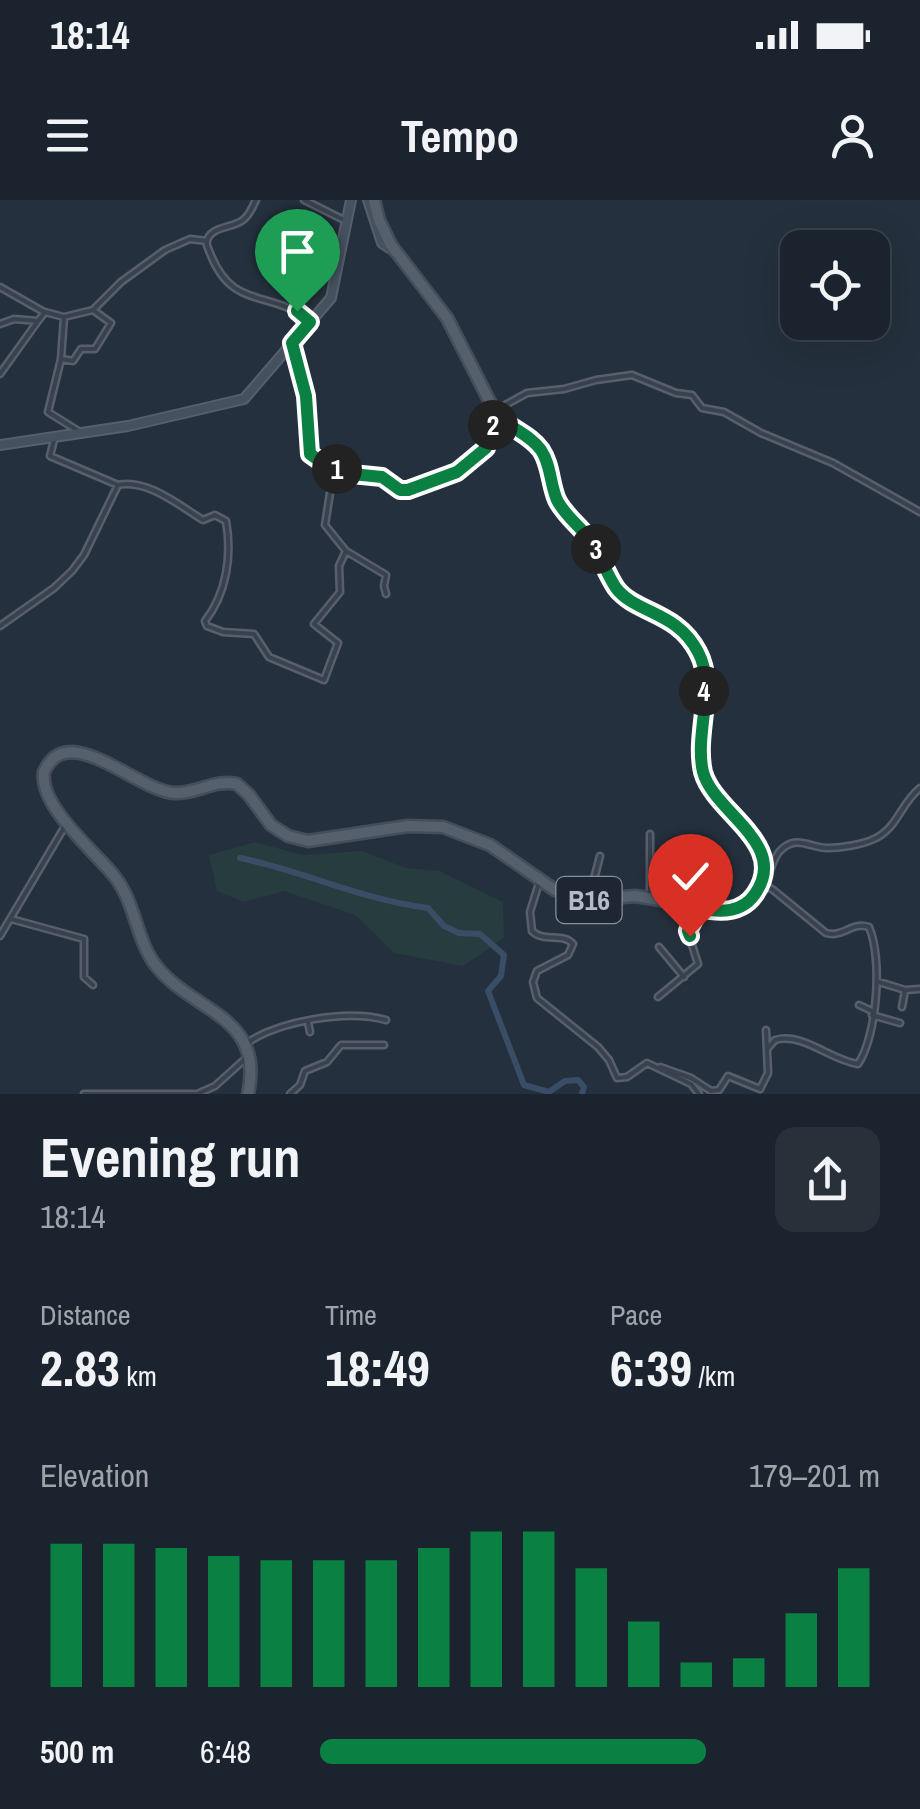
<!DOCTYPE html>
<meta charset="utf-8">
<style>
:root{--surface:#1b242e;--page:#28303a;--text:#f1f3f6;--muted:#a0a4aa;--line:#39414a;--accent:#0b8043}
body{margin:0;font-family:"Archivo Narrow",sans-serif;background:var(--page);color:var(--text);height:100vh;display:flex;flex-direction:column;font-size:38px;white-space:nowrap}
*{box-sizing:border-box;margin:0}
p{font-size:32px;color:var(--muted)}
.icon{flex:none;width:55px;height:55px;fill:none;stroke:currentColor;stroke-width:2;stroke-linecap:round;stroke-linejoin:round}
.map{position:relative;height:894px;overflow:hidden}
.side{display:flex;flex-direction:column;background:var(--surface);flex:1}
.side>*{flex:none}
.fabs{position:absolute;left:780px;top:30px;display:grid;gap:20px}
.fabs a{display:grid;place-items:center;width:110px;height:110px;border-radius:20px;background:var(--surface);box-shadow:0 10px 40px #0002,0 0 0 2px var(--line);font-size:50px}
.pin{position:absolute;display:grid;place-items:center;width:85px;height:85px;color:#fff;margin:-102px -42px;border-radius:50% 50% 50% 0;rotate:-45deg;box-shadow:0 0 10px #0007}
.pin .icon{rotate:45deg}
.km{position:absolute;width:50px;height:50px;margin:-25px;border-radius:50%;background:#222;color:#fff;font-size:28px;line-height:50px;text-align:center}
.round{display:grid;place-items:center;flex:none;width:105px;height:105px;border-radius:20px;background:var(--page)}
.summary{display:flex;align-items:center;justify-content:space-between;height:170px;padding:0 40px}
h1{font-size:55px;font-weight:700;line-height:75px}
.figures{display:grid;grid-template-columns:repeat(3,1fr);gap:15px;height:170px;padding:10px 40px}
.figures div{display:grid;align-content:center}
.figures b{font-size:50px;font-weight:700}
.figures small{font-size:28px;font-weight:400}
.figures p{font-size:28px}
.chart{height:280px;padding:20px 40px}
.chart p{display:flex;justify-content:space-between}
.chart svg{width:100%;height:180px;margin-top:10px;stroke:var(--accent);stroke-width:6}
ul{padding:0 40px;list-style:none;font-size:32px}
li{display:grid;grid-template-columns:160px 120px 1fr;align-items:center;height:75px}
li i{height:25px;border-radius:12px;background:var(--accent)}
.status{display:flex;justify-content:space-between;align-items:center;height:70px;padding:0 50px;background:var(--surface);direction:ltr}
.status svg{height:28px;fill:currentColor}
header{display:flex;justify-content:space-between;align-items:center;height:130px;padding:0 40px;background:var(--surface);font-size:45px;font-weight:700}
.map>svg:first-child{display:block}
</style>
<div class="status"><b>18:14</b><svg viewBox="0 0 49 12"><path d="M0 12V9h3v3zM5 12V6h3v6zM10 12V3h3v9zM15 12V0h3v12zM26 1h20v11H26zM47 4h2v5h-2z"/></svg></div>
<header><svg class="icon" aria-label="menu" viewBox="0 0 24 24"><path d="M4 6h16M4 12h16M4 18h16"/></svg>Tempo<svg class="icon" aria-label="person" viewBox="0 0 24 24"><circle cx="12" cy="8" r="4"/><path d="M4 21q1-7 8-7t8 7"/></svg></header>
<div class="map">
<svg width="920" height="894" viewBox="0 0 920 894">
<rect width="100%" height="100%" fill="#24303d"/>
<path fill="#263c3e" d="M255,642L302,655L362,651L406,668L439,671L503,702L504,738L463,766L394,753L355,715L284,691L244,702L217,691L209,655Z"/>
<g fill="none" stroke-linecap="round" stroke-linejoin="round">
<path stroke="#394e66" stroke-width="6" d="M240,658C304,671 362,700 428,708L444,726L459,733L480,734L504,755L501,776L488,791L524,885L549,892L565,881L578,880L584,887L582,894"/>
<defs>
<path id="street" d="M256,0C252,7 250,15 243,20C233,28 214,26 208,38C205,45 208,47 210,53C233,112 270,88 311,122
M304,0L344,20
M0,87L44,112
M64,117L61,159L48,212L80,232
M0,124L14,119L38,121L45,112L64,117L93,110L121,82L165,50L190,39L207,41
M293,146L306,196L307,246L310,254L327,266L352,274L383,277L400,289C425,291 471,269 486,248C492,241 493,226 494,217
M61,159L73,161L81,149H95L111,123L93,110
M0,174L38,121
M498,209L527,193L564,189L596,180L632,175L676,193L692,195L702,208L724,212L761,233L833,263L920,312
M54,240L50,256L118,285
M334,268L325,325L346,351L386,375L384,386L386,394
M0,426L54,388L72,371L84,355L118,285C146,278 180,306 203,320L215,315L226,321C232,355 227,393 205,421L207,426L223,432L254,434L269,457L324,480L338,443L314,424L340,392L339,366L346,351
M767,677C772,668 774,655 782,649C797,635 811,648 827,648C840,648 861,645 874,639C898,628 900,604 920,588
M539,683L530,712L532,731C544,743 563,732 573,744L568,755L537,771L533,782L537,798L598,847L609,860L617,878L627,877L647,863L691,884L699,894
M762,685L772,689L826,733C843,738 852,721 869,727C883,759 877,836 858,864C830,860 803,832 775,840L767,849
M585,694L594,679L600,656
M650,698V634
M11,719L84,739V777L93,785
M0,736L65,626
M659,747L684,777
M879,782L905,790L920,789
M658,797L698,764L688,732L701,708
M859,805L872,811
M902,807L905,790
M872,815L900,823
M308,822L310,832
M244,845C277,821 347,809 386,820
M660,867L691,878L711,891L719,890L728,876L760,889L768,873L766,830
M84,894H194
M197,894L215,886L245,859
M290,894L300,885L305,871L327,862L341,845H384"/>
<path id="secondary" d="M368,0L382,43L397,53
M0,245L128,226L244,199L331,98L351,0"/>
<path id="primary" d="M248,894C265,816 195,813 157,767C136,741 136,704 115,677C95,651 39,607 44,572C68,518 136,591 175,593C197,594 214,579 237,584L249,595L271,625L288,636L308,641L408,626L443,627L490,645L555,690L590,700L635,696L728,711L750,700L763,678L761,651L753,635L711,591L704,575L701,536L705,479L699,453L672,422L623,395L616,388L593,343L559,304L542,251L495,212L447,118L391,45L379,20L374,0"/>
</defs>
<use href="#street" stroke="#565f6b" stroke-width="9"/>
<use href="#secondary" stroke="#565f6b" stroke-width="12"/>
<use href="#primary" stroke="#444d59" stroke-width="15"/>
<use href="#street" stroke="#38414d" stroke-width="4"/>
<use href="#secondary" stroke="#465160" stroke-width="8"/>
<use href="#primary" stroke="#56606d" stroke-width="10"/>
</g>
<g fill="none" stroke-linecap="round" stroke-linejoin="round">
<defs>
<path id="route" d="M297,111L310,122L292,143L306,196L310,254L327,266L352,274L382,277L400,290H408L457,272L486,248L495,212C507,228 529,233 541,250C551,265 550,284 557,300C565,316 581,327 591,341C601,356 606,373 616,388C636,414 677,411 698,452C717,487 694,533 703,572C714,613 790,644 755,694C742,713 721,713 700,708L688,731L690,736"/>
</defs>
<use href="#route" stroke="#fff" stroke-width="20"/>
<use href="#route" stroke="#0b8043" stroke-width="12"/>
</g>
<g text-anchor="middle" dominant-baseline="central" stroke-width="10" stroke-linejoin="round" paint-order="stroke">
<rect fill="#1d2632" stroke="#868f9b" stroke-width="2.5" x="556.5" y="677" width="65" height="46" rx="8"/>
<g font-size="28" font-weight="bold" fill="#b3bcc8">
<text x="589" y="700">B16</text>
</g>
</g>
</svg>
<div class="fabs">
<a><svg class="icon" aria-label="locate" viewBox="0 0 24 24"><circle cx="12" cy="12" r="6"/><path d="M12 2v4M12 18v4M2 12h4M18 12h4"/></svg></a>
</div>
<div class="pin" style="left:297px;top:111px;background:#1e9e55"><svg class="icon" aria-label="arrive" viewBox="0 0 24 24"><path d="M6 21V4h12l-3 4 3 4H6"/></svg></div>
<div class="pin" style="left:690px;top:736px;background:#d93025"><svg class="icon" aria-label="check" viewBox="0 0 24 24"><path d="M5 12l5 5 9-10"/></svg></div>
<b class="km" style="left:337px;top:269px">1</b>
<b class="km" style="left:493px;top:225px">2</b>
<b class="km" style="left:596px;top:349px">3</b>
<b class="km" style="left:704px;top:491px">4</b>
</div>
<section class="side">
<div class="summary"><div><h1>Evening run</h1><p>18:14</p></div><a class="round"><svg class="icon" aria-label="share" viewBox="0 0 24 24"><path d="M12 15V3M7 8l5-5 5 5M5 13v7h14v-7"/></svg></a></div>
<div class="figures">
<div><p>Distance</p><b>2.83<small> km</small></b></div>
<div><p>Time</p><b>18:49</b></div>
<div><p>Pace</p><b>6:39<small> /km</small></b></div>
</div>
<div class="chart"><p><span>Elevation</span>179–201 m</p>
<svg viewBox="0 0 160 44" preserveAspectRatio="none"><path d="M5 44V9M15 44V9M25 44V10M35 44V12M45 44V13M55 44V13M65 44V13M75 44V10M85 44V6M95 44V6M105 44V15M115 44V28M125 44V38M135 44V37M145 44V26M155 44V15"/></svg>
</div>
<ul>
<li><b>500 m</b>6:48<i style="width:69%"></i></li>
</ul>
</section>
